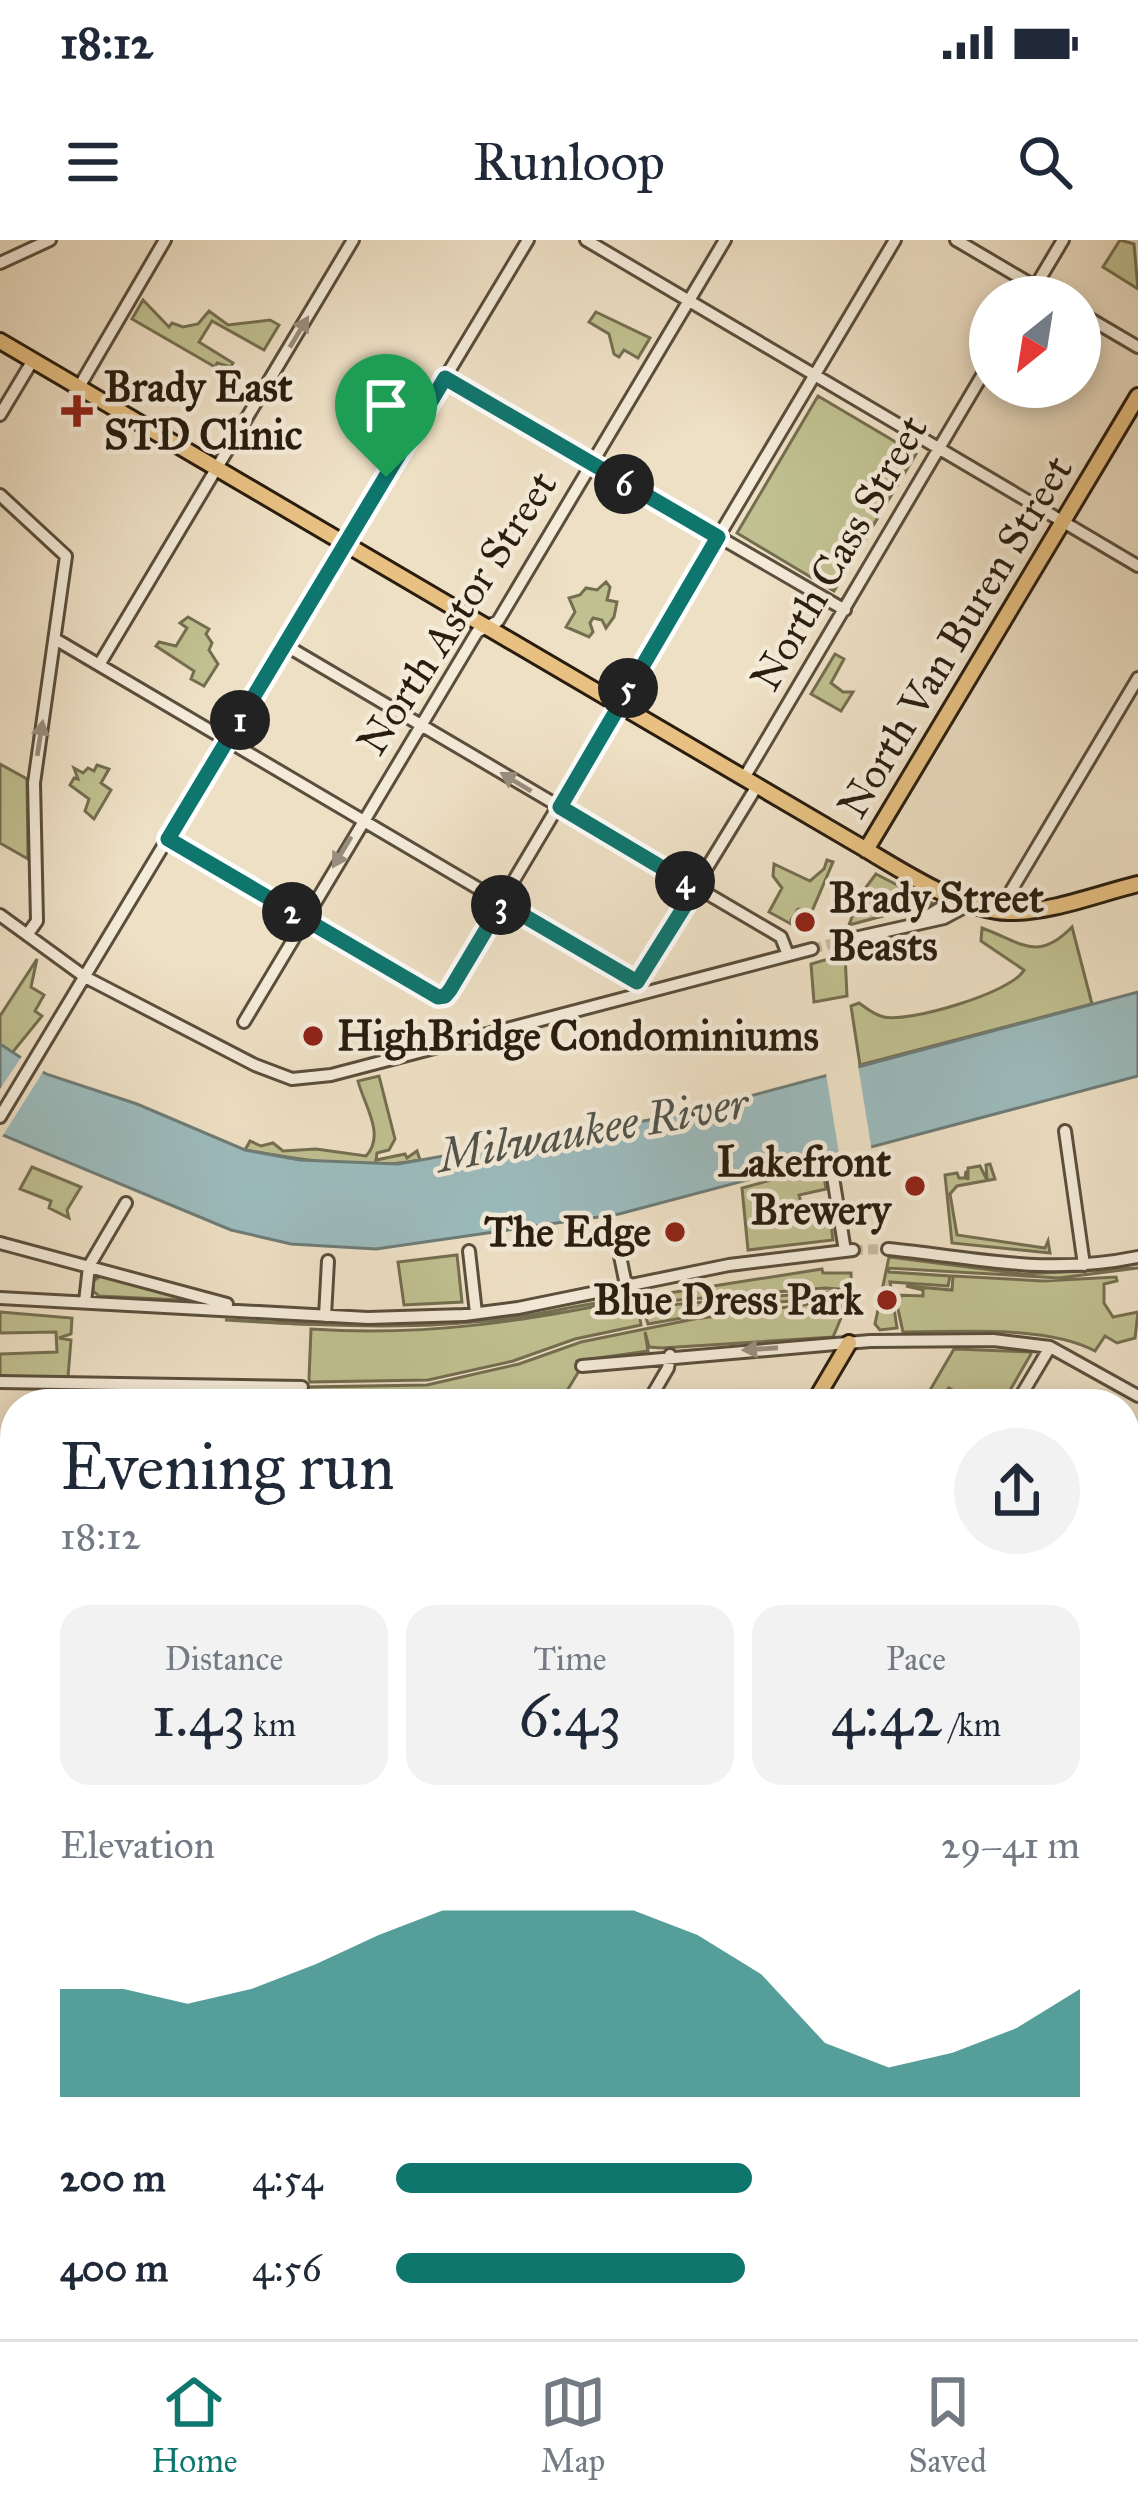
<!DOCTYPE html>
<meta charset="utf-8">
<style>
:root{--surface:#fff;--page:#f2f2f3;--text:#1f2937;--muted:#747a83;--line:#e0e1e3;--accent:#0f766e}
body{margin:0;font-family:"IM FELL Great Primer",serif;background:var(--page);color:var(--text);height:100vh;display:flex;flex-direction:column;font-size:45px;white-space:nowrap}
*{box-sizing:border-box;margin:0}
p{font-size:39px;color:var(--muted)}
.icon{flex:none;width:66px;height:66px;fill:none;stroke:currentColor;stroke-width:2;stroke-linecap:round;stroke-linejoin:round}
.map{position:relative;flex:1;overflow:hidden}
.drawer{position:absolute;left:0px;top:1149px;width:1140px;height:951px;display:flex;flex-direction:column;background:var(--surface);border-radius:48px 48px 0 0;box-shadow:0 6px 18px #0003}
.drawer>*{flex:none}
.needle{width:78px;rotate:210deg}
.buttons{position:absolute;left:969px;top:36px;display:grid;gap:24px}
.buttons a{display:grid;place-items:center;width:132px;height:132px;border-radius:50%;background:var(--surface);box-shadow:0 6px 18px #0003;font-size:60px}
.pin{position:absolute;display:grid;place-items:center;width:102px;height:102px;color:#fff;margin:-123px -51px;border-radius:50% 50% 50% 0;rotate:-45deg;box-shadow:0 0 12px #0007}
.pin .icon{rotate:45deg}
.km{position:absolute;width:60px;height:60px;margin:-30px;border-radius:50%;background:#222;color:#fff;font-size:33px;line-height:60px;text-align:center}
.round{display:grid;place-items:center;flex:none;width:126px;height:126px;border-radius:63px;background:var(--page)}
.overview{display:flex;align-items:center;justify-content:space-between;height:204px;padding:0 60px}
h1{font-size:66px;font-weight:600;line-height:90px}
.figures{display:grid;grid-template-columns:repeat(3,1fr);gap:18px;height:204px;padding:12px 60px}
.figures div{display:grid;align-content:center;border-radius:30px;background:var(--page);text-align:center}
.figures b{font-size:60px;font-weight:600}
.figures small{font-size:33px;font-weight:400}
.figures p{font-size:33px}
.chart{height:336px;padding:24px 60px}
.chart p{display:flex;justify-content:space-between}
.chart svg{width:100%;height:216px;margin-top:12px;fill:var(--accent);opacity:.7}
ul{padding:0 60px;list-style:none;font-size:39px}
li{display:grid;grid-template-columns:192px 144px 1fr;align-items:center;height:90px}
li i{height:30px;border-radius:15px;background:var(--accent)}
.status{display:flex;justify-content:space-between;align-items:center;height:84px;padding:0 60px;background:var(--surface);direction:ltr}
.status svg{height:33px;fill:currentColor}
header{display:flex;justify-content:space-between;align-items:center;height:156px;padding:0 60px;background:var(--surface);font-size:54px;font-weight:600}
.menu{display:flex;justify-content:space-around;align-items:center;height:168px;border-top:3px solid var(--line);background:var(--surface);font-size:33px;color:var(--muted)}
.menu a{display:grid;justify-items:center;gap:6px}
.menu .on{color:var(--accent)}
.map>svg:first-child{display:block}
</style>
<div class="status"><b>18:12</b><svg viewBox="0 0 49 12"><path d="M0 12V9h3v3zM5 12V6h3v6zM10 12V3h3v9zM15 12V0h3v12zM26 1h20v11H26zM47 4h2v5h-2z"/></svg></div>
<header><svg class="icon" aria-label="menu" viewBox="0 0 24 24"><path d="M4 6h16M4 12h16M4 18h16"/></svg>Runloop<svg class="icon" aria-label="search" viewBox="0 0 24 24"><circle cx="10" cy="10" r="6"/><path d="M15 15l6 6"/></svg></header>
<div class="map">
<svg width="1138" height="2099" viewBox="0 0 1138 2099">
<rect width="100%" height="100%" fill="#eee0c5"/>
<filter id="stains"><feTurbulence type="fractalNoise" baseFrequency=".00167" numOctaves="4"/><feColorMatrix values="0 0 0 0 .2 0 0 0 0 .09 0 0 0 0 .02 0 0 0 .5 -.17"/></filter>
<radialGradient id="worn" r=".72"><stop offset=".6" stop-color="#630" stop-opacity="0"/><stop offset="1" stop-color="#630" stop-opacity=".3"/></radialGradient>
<path fill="#c0c090" stroke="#746e50" stroke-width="3" d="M1120,0L1134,4L1138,49L1103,27Z
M143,60L169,87L172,83L183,87L198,84L209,71L228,85L270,80L279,85L264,110L212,81L199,102L233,123L231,127L217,123L215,127L132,79Z
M596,72L650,98L638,118L624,110L619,117L614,114L609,94L589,82Z
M818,156L916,214L834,351L737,293Z
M606,342L610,347L607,360L617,362L614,377L606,388L602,380L593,378L590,383L593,392L589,397L566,387L575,372L569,358L580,355L586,348L597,350Z
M188,377L209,389L206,394L212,403L209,410L218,424L204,446L191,439L194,431L156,406L159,402L176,406L187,388L180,383Z
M835,414L844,419L831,443L843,452H853L841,471L811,454Z
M0,524L27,539L28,619L0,603Z
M97,525L109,529L101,543L111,550L94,579L85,571L89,559L70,545L74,538L78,539L74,528L83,533L88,528L94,531Z
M827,620L833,622L812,671L798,669L791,680L793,685L769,672L782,648L773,636L774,624L810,641L824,629Z
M876,634L932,663L849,685L860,655Z
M1072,687L1092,764L860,825L851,766L859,763C866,768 874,775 884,777C909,783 1013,752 1024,730L981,701L982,688C1021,702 1037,723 1072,687Z
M845,714L847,756L814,762L811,724Z
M37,719L31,747L44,755L35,771L42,776L12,813L0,804V776Z
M379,836L395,899L389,910L377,913L376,920L405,914L407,918L417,911L420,920C363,931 301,920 245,910L250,901L261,906L273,903L283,911L316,909L366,916C386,895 364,865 358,841Z
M990,924L995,939L957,946L950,954L957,995L1045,1008L1048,1001L1050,1013L952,1003L945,935L957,933L959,938H965L966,931L968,940V928L980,926L987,940L986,925Z
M822,926L826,949L799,955L802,966L828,961L833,1000L748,1010L742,948Z
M32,927L81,947L67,970L69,978L49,968L51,961L20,949Z
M457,1015L462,1062L404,1065L398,1022Z
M889,1017L1023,1034L1138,1028L1059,1038L888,1028L889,1032L950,1036L948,1046L890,1042L897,1088L880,1090L875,1084Z
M822,1029L823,1033H851V1050L825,1048L667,1061L650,1056Z
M101,1036L180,1056V1060L99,1056L93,1051V1041Z
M953,1036L1043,1041L1116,1037L1117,1041L1104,1044V1063L1113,1077L1138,1072L1135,1098L1117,1103L1105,1096L1095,1111C1046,1085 958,1092 903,1092L896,1060L900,1057L895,1055L923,1056V1050L906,1046L952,1050Z
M840,1051L841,1057L767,1063L648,1084L640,1058L668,1065Z
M634,1052C622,1061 593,1063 574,1067C450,1093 347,1087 225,1080L371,1086L467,1082Z
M637,1058L641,1085L575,1099L513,1121L428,1140L310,1142L309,1139L311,1089C424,1097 528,1081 637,1058Z
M849,1059L833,1097L662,1108L649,1107L645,1092L648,1111L577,1121L579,1131L559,1164H96L91,1163L97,1153L152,1151L29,1148L304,1153L306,1147L427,1145L519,1124L581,1102L694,1079Z
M0,1072L72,1078L71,1094L59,1098L71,1100L68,1137L0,1138V1114L57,1112L56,1092L0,1093Z
M954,1109L1030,1112L1031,1114L1002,1164H954L955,1152L949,1148L933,1164H922Z
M15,1425V1752L0,1746V1445Z"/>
<path fill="#9cbbbd" stroke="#6e7c77" stroke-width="3" d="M1138,752V836L619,974L376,1009L291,1004L231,990L0,894V804L46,834L137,864L245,910L300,920L398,924L683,874Z"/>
<path fill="#eee0c5" d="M24,813L46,827L0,900V849Z
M857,819L872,912L840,920L825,827Z"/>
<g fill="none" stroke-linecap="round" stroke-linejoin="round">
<path stroke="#c7b9a1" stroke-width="10" stroke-dasharray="10 5" stroke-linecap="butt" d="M812,709L846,700
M853,1010L888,1009"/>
<defs>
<path id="minor" d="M586,0L1138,326
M956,0L1053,57
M0,23L50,0
M1029,57L1063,0
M1080,73L1138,107
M445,138L845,370
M79,147L165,0
M0,175L33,120
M0,255L66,316L34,543L37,681L27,695
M55,399L637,742
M285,405L781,697L788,715
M99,425L353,0
M744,538L990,122
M168,599L433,755L445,756L895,0
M999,671L1138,438
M0,675L85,737L255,825L292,839L331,835L812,709
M919,681L957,658
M846,700L944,678L970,664
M637,742L757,546
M244,782L477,392L498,381L725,0
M0,877L528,0
M1065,891L1084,1025
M832,931L845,1011
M615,992L626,1045
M0,1003L227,1064
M888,1009C979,1018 1045,1036 1138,1017
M469,1011L476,1073
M0,1058L368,1078L464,1075L518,1068L729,1025L853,1010
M85,1062L89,1026L126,963
M325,1076L328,1021
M582,1126L870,1101L993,1100L1050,1107L1138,1156
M0,1142L302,1147
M647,1164L668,1128L670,1115
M1016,1164L1050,1107
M0,1202L15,1211
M1125,1319L1138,1297
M1125,1388L1138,1396
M1125,1621L1138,1599
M1125,1629L1138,1637
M0,1753L15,1762
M1125,1867L1138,1875
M1125,1960L1138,1938
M0,1993L15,1967
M0,2082L29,2099
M567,2085L590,2099
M106,2099L114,2085
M435,2099L443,2085
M600,2099L609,2085
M720,2099L728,2085
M842,2099L851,2085
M1044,2099L1052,2085"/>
<path id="major" d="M0,101L853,602C895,626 960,671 1008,672C1050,673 1097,654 1138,644
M866,610L1138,156
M813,1164L849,1103
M0,1407L15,1403
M0,1436L15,1415
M1125,2080L1138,2087
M271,2099L279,2085"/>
</defs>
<use href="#minor" stroke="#5a4e3c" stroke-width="16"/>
<use href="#major" stroke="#291d0f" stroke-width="20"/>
<use href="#minor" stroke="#f4ebd9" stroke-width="10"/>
<use href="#major" stroke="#e7c082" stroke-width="14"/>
</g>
<defs><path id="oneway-solid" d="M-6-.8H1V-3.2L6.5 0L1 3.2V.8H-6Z" transform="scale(3)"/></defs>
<g fill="#998e7e">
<use href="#oneway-solid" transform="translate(299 92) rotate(-59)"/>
<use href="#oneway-solid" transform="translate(40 498) rotate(-81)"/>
<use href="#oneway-solid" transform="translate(516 542) rotate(-149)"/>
<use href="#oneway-solid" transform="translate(342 612) rotate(121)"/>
<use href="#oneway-solid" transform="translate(760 1109) rotate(176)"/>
</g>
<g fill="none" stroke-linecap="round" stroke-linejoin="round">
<defs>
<path id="route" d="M445,138L718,297L560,567L696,648L637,742L502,663L450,750L445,756L438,757L168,599Z"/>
</defs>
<use href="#route" stroke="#fff" stroke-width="24"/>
<use href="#route" stroke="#0f766e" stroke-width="15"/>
</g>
<g fill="#8f2418" stroke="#f4ebd9" stroke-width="4.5">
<path d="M71 153h12v12h12v12h-12v12h-12v-12h-12v-12h12z"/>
<circle cx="805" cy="682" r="12"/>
<circle cx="313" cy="796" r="12"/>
<circle cx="915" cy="946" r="12"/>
<circle cx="675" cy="992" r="12"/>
<circle cx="887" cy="1060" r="12"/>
</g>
<g text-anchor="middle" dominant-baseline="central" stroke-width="9" stroke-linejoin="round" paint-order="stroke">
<g font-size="42" font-weight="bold" fill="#291d0f" stroke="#f4ebd9" text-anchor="start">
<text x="104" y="147">Brady East<tspan x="104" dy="48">STD Clinic</tspan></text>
<text x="829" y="658">Brady Street<tspan x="829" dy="48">Beasts</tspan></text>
<text x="337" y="796">HighBridge Condominiums</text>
<text x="891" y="922" text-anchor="end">Lakefront<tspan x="891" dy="48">Brewery</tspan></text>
<text x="651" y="992" text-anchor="end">The Edge</text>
<text x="863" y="1060" text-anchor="end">Blue Dress Park</text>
</g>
<g font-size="42" fill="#291d0f" stroke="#f4ebd9">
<text transform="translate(839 313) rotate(-60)">North Cass Street</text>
<text transform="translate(457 373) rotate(-57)">North Astor Street</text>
<text transform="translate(955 397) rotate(-59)">North Van Buren Street</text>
</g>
<g font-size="45" font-style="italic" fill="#51544c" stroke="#f4ebd9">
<text transform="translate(593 889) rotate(-10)">Milwaukee River</text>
</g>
</g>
<rect width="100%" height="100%" filter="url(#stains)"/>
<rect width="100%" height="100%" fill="url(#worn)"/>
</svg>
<div class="buttons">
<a><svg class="needle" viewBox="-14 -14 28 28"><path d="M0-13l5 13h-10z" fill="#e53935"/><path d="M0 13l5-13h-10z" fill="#747a83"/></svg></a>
</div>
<div class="pin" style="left:386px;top:237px;background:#1e9e55"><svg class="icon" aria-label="arrive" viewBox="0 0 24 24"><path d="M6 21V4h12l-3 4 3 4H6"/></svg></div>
<b class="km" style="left:240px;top:480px">1</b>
<b class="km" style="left:292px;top:672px">2</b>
<b class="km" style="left:501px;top:665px">3</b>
<b class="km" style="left:685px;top:641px">4</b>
<b class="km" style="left:628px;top:448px">5</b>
<b class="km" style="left:624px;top:244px">6</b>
<section class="drawer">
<div class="overview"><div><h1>Evening run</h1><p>18:12</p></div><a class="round"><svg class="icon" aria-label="share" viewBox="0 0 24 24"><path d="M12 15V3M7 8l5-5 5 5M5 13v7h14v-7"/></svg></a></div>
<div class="figures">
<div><p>Distance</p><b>1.43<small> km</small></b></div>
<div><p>Time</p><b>6:43</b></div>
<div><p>Pace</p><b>4:42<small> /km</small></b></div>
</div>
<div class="chart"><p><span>Elevation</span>29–41 m</p>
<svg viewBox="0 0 160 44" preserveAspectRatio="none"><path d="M0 44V22L10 22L20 25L30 22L40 17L50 11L60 6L70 6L80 6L90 6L100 11L110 19L120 33L130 38L140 35L150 30L160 22V44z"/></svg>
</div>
<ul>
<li><b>200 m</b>4:54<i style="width:52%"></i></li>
<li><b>400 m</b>4:56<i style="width:51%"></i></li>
</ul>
</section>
</div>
<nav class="menu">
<a class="on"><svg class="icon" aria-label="home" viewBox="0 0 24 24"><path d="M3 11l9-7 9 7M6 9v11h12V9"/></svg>Home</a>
<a><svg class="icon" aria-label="map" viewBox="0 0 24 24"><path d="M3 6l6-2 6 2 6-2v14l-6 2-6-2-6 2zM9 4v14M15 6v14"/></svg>Map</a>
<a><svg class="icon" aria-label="saved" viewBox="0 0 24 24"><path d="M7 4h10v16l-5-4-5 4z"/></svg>Saved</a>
</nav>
